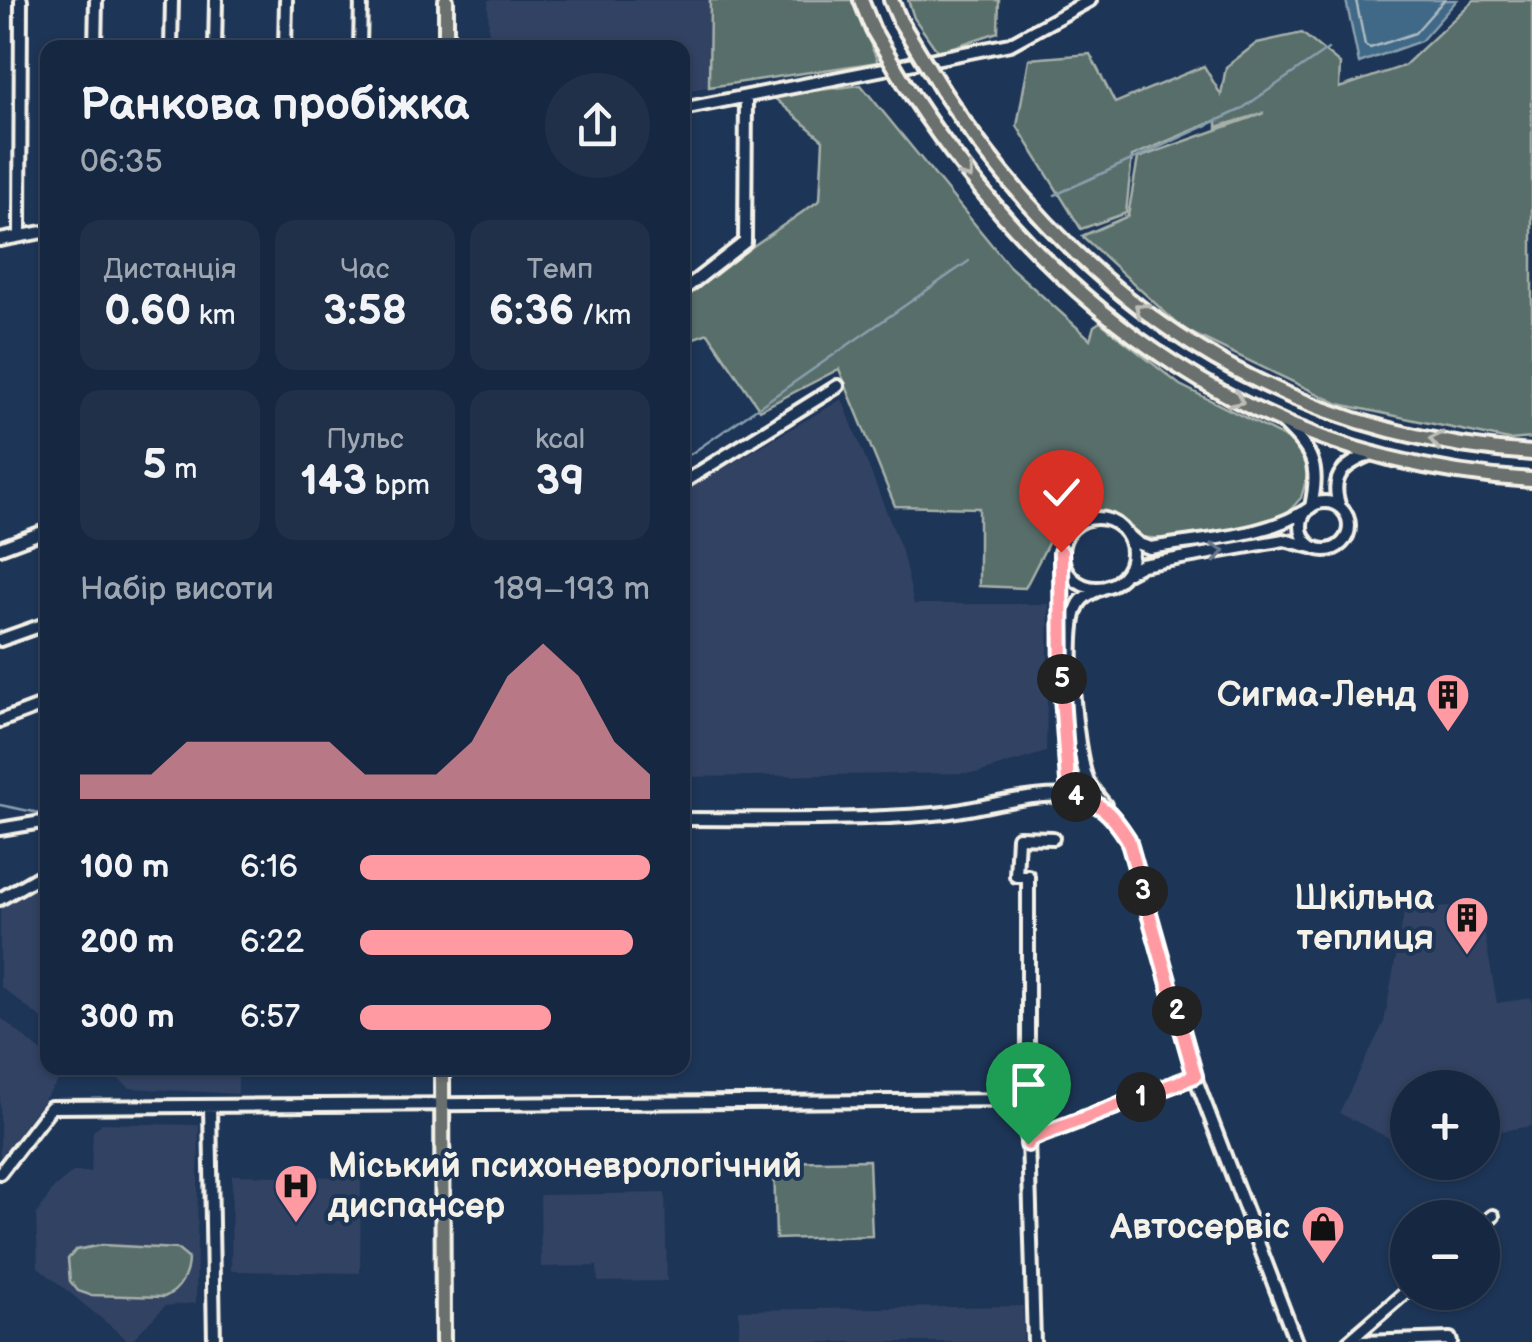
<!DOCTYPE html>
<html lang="uk">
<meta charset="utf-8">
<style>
:root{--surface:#162841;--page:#1f3048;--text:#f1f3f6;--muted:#9ea6b1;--line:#35445a;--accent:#ff9aa2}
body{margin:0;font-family:"Balsamiq Sans",sans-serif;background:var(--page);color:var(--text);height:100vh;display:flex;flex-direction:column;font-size:38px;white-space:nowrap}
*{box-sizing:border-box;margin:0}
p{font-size:32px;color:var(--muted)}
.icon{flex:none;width:55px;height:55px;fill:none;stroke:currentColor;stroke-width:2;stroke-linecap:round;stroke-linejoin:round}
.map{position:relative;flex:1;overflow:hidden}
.details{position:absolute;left:40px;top:40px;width:650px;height:1035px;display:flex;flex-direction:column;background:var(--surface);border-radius:20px;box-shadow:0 2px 8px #0004,0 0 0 2px var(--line)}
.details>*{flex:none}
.controls{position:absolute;left:1390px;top:1070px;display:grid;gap:20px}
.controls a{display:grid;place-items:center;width:110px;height:110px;border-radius:50%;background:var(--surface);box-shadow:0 2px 8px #0004,0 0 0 2px var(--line);font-size:50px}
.pin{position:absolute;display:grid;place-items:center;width:85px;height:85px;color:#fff;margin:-102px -42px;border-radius:50% 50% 50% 0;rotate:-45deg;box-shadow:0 0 10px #0007}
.pin .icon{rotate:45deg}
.km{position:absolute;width:50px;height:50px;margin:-25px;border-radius:50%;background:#222;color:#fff;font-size:28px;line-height:50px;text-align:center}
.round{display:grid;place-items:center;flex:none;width:105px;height:105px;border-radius:52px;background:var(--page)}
.head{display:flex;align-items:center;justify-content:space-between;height:170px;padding:0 40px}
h1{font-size:45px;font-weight:600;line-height:75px}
.figures{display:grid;grid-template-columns:repeat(3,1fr);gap:15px;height:170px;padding:10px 40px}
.figures div{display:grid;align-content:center;border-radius:20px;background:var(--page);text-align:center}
.figures b{font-size:42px;font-weight:600}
.figures small{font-size:28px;font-weight:400}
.figures p{font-size:28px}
.chart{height:280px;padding:20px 40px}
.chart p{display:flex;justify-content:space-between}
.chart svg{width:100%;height:180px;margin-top:10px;fill:var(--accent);opacity:.7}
ul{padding:0 40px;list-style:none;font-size:32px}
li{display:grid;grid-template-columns:160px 120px 1fr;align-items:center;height:75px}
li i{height:25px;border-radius:12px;background:var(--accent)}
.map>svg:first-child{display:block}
</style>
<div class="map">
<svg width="1532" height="1342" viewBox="0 0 1532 1342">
<rect width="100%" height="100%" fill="#1d3557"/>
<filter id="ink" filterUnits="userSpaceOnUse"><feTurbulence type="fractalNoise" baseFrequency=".01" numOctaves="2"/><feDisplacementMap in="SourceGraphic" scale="20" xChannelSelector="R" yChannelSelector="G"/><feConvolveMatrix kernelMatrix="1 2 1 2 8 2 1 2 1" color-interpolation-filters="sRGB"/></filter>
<g filter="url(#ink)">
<path fill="#324263" d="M488,0H710L709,87L683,91L682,48L489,47Z
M842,399L902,551L914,604H1049L1046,752L978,773L683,777V492Z
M47,873V1023L0,986V905Z
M1479,902L1497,1003L1532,998V1126L1483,1134L1482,1088H1408L1407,1147L1339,1113L1384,1022L1404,913Z
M0,1017L47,1056L48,1068H62L66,1071L0,1157Z
M104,1068H238V1094L130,1088Z
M102,1123L199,1125L196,1303L165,1306L130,1342L38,1267L36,1215L54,1188L73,1172H91L93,1131Z
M232,1175L361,1177L360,1273L231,1271Z
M665,1193L667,1281L598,1282L597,1266L541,1267L540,1195Z
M1023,1306V1342H739V1310Z"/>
<path fill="#586e6a" stroke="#a6b0a9" stroke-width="2.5" d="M710,0H852L878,62L709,87Z
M908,0H999L998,32L938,52L914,18Z
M1474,0H1532V438L1509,440L1339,404L1183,329L1082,236L1128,216L1138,158L1264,113L1217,127V120L1132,156L1126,213L1081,229L1017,126L1029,59L1090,54L1115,103L1204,66L1221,95L1226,67L1257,43L1302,33L1340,64L1339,88L1404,66Z
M861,85L1009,266L1090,339L1094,326L1100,322L1180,385L1294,442L1310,466L1301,498L1281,520L1192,541L1137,537L1086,507L1077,495V487L1025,588L979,586V508L895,506L839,369L760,410L708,333L683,342L682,295L820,200L823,140L772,96Z
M869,1160L872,1236L776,1239L774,1162Z
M102,1245L177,1249L188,1258C188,1274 180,1291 164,1297L90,1295L78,1291L70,1281L68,1259L76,1250Z"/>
<path fill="#406887" stroke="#889fae" stroke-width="2.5" d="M1346,0H1457L1421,41L1359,63Z"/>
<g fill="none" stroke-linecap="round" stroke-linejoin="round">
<path stroke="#acbac1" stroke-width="2.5" d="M1356,0L1365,45L1370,48L1415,33L1444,0"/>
<path stroke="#889fae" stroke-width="2.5" d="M1055,195L1240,110L1328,49
M682,460L969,261
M0,805L39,813L48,811"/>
<defs>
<path id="minor" d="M95,48L96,0
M171,48L172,0
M215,48L216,0
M285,48L286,0
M360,48L361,0
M682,109L1010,44L1090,0
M20,236L21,0
M0,240L48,231
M682,291L745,242L746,97
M682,483L838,386
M1301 526a24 24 0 1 1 48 0a24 24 0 1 1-48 0Z
M1340,507C1328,475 1346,463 1374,453
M1062 553a35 35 0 1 1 70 0a35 35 0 1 1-70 0Z
M1126,533L1139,544L1150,548C1202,539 1267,538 1311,507C1320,464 1313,453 1283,423
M0,548L48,530
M1061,552L1062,696L1069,796
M1125,574L1142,565L1284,540L1316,548
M0,640L48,623
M0,721L48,703
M1105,805C1099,797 1090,788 1087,779C1076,749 1064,633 1078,606C1083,594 1099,590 1110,585
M682,819C766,819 851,821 934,814C984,810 1036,788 1086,798C1106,802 1118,823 1128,839L1195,1077L1296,1342
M0,829L48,821
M0,899L48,871
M210,1106L214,1342
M1028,1139L1195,1077
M0,1173L51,1107L1028,1100
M1482,1225L1493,1216
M1034,1342L1028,1139V876H1016L1018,837L1053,838
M1348,1342L1408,1290
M1363,1342L1450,1339L1451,1342"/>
<path id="major" d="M861,0L873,30
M891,0L900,21
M446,48V0
M942,90C1081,302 1274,435 1532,453
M911,94C1056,315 1261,464 1532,480
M442,1068L443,1342"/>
</defs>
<use href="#minor" stroke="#f4f1e8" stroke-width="18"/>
<use href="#major" stroke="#f4f1e8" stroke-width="20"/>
<use href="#minor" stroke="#1d3557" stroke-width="10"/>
<use href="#major" stroke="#6a706d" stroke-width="12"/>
<defs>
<path id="major-bridge" d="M900,21L942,90
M873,30L911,94"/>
</defs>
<use href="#major-bridge" stroke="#f4f1e8" stroke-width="20" stroke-linecap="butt"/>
<use href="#major-bridge" stroke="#6a706d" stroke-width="12"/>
</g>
<defs><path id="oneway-chevron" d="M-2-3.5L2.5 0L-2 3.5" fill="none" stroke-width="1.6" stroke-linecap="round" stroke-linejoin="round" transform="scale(2.5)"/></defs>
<g stroke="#bdbdb7">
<use href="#oneway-chevron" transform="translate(967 173) rotate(52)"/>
<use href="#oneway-chevron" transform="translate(1141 309) rotate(-142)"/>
<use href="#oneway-chevron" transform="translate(1237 400) rotate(25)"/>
<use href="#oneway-chevron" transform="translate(1436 440) rotate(-168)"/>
</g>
<use stroke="#68778a" href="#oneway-chevron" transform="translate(1218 552) rotate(-10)"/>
</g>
<g fill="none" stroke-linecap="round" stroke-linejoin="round" filter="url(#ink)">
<defs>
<path id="route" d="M1028,1144V1140L1195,1076L1128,839C1112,814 1100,800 1069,796L1062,696L1061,552"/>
</defs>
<use href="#route" stroke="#fff" stroke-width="20"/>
<use href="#route" stroke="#ff9aa2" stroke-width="12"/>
</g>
<defs>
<symbol id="building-pin" viewBox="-11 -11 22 30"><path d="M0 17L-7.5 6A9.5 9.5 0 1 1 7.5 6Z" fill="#ff9aa2" stroke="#1d3557"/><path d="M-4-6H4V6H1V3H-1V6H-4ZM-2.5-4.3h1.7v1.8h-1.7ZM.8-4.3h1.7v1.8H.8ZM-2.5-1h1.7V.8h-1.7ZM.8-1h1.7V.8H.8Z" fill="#111"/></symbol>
<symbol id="hospital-pin" viewBox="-11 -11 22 30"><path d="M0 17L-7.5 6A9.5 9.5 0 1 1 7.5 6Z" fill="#ff9aa2" stroke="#1d3557"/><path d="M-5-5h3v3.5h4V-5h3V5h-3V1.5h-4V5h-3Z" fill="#111"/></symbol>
<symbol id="shop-pin" viewBox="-11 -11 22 30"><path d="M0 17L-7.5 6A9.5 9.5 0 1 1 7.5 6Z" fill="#ff9aa2" stroke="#1d3557"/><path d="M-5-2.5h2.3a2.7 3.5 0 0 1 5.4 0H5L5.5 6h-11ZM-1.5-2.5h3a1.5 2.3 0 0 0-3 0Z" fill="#111"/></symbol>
</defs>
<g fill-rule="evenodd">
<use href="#building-pin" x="1423" y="670" width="50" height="68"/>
<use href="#building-pin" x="1442" y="893" width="50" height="68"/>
<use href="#hospital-pin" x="271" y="1161" width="50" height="68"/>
<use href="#shop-pin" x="1298" y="1202" width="50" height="68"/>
</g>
<g text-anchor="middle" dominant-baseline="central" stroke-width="8" stroke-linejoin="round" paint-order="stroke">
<g font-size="35" font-weight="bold" fill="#f4f1e8" stroke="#1d3557" text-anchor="end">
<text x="1416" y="695">Сигма-Ленд</text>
<text x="1434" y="898">Шкільна<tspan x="1434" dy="40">теплиця</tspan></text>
<text x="328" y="1166" text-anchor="start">Міський психоневрологічний<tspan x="328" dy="40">диспансер</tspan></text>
<text x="1290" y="1227">Автосервіс</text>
</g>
</g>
</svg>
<div class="controls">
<a>+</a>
<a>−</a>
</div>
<div class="pin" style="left:1028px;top:1144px;background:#1e9e55"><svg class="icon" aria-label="arrive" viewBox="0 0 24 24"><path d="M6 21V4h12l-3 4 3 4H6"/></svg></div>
<div class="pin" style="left:1061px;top:552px;background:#d93025"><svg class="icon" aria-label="check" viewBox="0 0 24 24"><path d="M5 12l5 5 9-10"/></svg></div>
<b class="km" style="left:1141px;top:1097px">1</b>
<b class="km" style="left:1177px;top:1011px">2</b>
<b class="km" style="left:1143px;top:891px">3</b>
<b class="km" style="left:1076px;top:797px">4</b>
<b class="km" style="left:1062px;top:679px">5</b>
<section class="details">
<div class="head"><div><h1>Ранкова пробіжка</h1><p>06:35</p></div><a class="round"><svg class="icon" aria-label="share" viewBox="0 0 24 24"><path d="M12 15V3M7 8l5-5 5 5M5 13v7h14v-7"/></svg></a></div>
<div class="figures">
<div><p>Дистанція</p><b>0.60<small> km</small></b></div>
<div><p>Час</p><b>3:58</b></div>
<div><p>Темп</p><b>6:36<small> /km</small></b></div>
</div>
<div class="figures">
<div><b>5<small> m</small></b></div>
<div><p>Пульс</p><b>143<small> bpm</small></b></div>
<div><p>kcal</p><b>39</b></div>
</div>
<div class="chart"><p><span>Набір висоти</span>189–193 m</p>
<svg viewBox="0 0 160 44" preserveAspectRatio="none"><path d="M0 44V38L10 38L20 38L30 30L40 30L50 30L60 30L70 30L80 38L90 38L100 38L110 30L120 14L130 6L140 14L150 30L160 38V44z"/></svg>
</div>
<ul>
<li><b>100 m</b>6:16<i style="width:100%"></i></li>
<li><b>200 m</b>6:22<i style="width:94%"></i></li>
<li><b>300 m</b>6:57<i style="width:66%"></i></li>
</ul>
</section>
</div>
